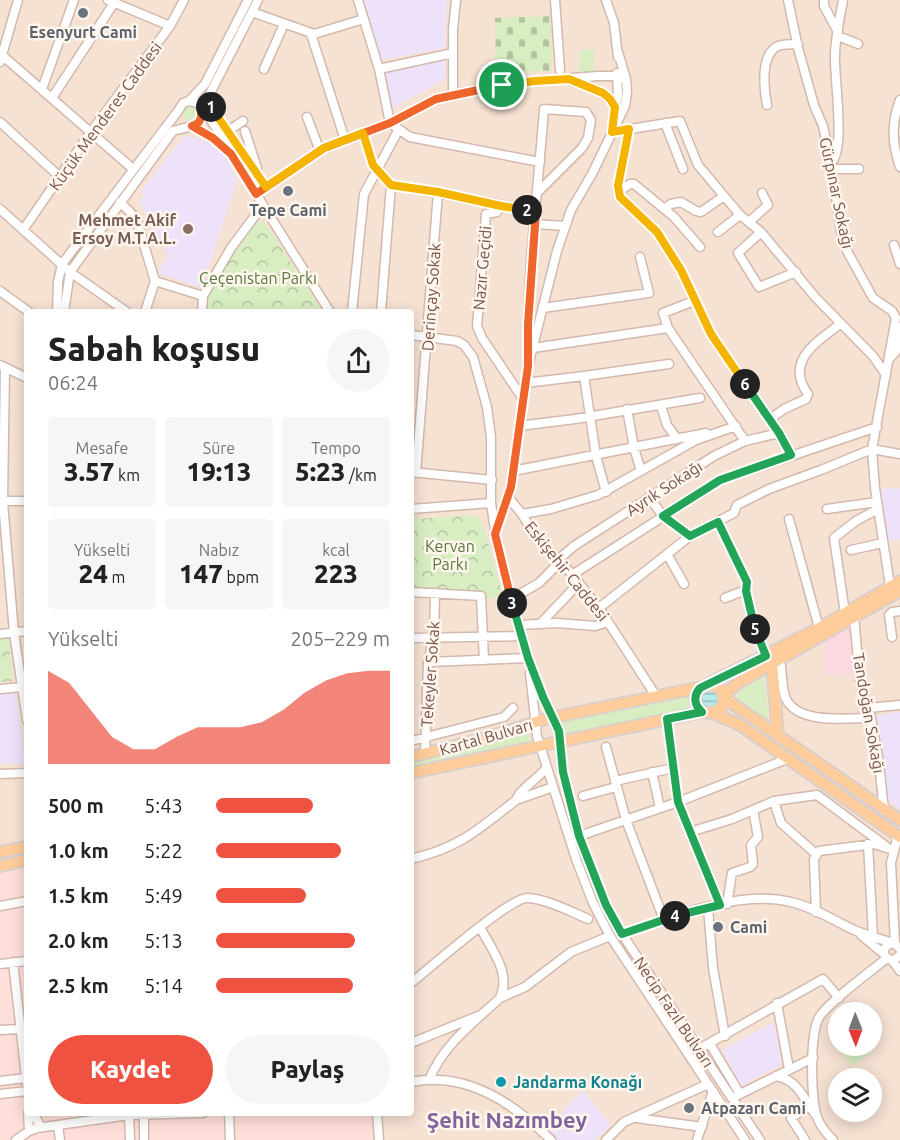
<!DOCTYPE html>
<html lang="tr">
<meta charset="utf-8">
<style>
:root{--surface:#fff;--page:#f6f6f6;--text:#222;--muted:#767676;--accent:#f05242}
body{margin:0;font-family:Ubuntu,sans-serif;background:var(--page);color:var(--text);height:100vh;display:flex;flex-direction:column;font-size:22px;white-space:nowrap}
*{box-sizing:border-box;margin:0}
p{font-size:20px;color:var(--muted)}
.icon{flex:none;width:33px;height:33px;fill:none;stroke:currentColor;stroke-width:2;stroke-linecap:round;stroke-linejoin:round}
.map{position:relative;flex:1;overflow:hidden}
.details{position:absolute;left:24px;top:309px;width:390px;height:807px;display:flex;flex-direction:column;background:var(--surface);border-radius:6px;box-shadow:0 3px 15px #0003}
.details>*{flex:none}
.needle{width:39px;rotate:179deg}
.buttons{position:absolute;left:828px;top:1002px;display:grid;gap:12px}
.buttons a{display:grid;place-items:center;width:54px;height:54px;border-radius:50%;background:var(--surface);box-shadow:0 3px 15px #0003;font-size:30px}
.pin{position:absolute;display:grid;place-items:center;width:51px;height:51px;color:#fff;margin:-26px;border:3px solid #fff;border-radius:50%;box-shadow:0 2px 6px #0007}
.km{position:absolute;width:30px;height:30px;margin:-15px;border-radius:50%;background:#222;color:#fff;font-size:16px;line-height:30px;text-align:center}
.round{display:grid;place-items:center;flex:none;width:63px;height:63px;border-radius:32px;background:var(--page)}
.head{display:flex;align-items:center;justify-content:space-between;height:102px;padding:0 24px}
h1{font-size:33px;font-weight:800;line-height:45px}
.figures{display:grid;grid-template-columns:repeat(3,1fr);gap:9px;height:102px;padding:6px 24px}
.figures div{display:grid;align-content:center;border-radius:6px;background:var(--page);text-align:center}
.figures b{font-size:26px;font-weight:800}
.figures small{font-size:16px;font-weight:400}
.figures p{font-size:16px}
.chart{height:168px;padding:12px 24px}
.chart p{display:flex;justify-content:space-between}
.chart svg{width:100%;height:108px;margin-top:6px;fill:var(--accent);opacity:.7}
.action{display:flex;gap:12px;margin-top:auto;padding:12px 24px}
.action a{flex:1;height:69px;border-radius:36px;background:var(--accent);color:#fff;font-size:24px;font-weight:800;line-height:69px;text-align:center}
.action a+a{background:var(--page);color:var(--text)}
ul{padding:0 24px;list-style:none;font-size:20px}
li{display:grid;grid-template-columns:96px 72px 1fr;align-items:center;height:45px}
li i{height:15px;border-radius:8px;background:var(--accent)}
.map>svg:first-child{display:block}
</style>
<div class="map">
<svg width="900" height="1140" viewBox="0 0 900 1140">
<defs>
<pattern id="cemetery-stones" width="16" height="16" patternUnits="userSpaceOnUse" patternTransform="scale(1.5)"><rect width="16" height="16" fill="#d9edc3"/><path d="M2 7V4a2 2 0 0 1 4 0v3zM10 15v-3a2 2 0 0 1 4 0v3z" fill="#b5c3a0"/></pattern>
<pattern id="park-crowns" width="20" height="18" patternUnits="userSpaceOnUse" patternTransform="scale(1.5)"><rect width="20" height="18" fill="#d9edc3"/><path d="M2 6a3 3 0 1 1 6 0M12 15a3 3 0 1 1 6 0" fill="none" stroke="#b5c3a0"/></pattern>
<pattern id="water-rules" width="6" height="5" patternUnits="userSpaceOnUse" patternTransform="scale(1.5)"><rect width="6" height="5" fill="#b8e9e9"/><path d="M0 2.5h6" fill="none" stroke="#9abfbf"/></pattern>
</defs>
<rect width="100%" height="100%" fill="#fef1e6"/>
<path fill="#f6e2d3" fill-rule="evenodd" d="M0,0H900V1140H379L377,1113H411V312H27V851L0,857ZM838,1012H872V1046H838ZM838,1078H872V1112H838Z"/>
<path fill="#ffdfd9" d="M27,851V1113H377L379,1140H0V857Z"/>
<path fill="#eee2fa" d="M358,0H447L445,48L377,61Z
M445,55V79L389,110L380,69Z
M185,135L215,145L223,153L237,180L202,288L157,273L168,255L139,202L144,195L140,192Z
M897,488L900,489V539L887,542L878,489Z
M16,692L25,763L0,764V693Z
M900,712V809L886,799L875,718L876,716Z
M774,1022L782,1064L741,1086L722,1050Z
M583,1090L611,1125L595,1140H555L545,1130Z"/>
<path fill="#fcd8e1" d="M853,626L858,675L824,674V641Z"/>
<path fill="#d9edc3" d="M579,50H594V73H579Z
M183 113a7 7 0 1 1 14 0a7 7 0 1 1-14 0Z
M765,676L768,721L741,704L737,697L742,689Z
M689,696L692,710L564,737L559,723Z
M528,732L531,745L411,769V762Z
M857,1046H864L869,1054L851,1066L844,1054Z"/>
<path fill="url(#cemetery-stones)" d="M551,16L552,71L496,72L495,18Z"/>
<path fill="url(#park-crowns)" d="M263,220L323,312H206C208,304 209,296 212,289C220,270 244,227 263,220Z
M477,515L485,532L504,599L411,591V519Z
M9,637L12,681L0,682V639Z"/>
<path fill="url(#water-rules)" stroke="#9edbdc" stroke-width="1.5" d="M702 699a8 8 0 1 1 16 0a8 8 0 1 1-16 0Z"/>
<g fill="none" stroke-linecap="round" stroke-linejoin="round">
<defs>
<path id="minor" d="M108,0L170,26
M358,0L379,69L390,123L410,137L540,162
M555,0L560,70
M606,0L614,23L618,57
M788,0L798,48L814,105L823,126L831,163L841,231L847,251L873,298L892,311L896,318L872,449L875,488L890,586
M824,0V6L838,32
M252,12L314,34L364,19
M311,34L345,140
M838,36L858,44
M3,56L133,169
M0,62L18,0
M264,69L284,24
M379,69L453,53
M569,80C586,87 605,90 616,107
M42,89L74,0
M453,95V29L456,0
M52,98L114,3
M900,100C891,124 892,144 900,167
M189,101L198,103C211,119 222,135 231,154L330,312
M207,101L266,187
M767,105C764,90 760,54 778,46C784,44 791,44 798,44
M202,109L258,0
M307,117L320,151
M0,122L60,177
M665,123L683,169
M613,125L618,95L617,73
M192,126L213,138L229,152
M629,129L618,186L620,197L657,232L681,270L711,334L770,419L791,455
M228,131L243,121
M245,131L257,168
M612,132L680,121L698,165L740,215L761,232L816,298L873,356L886,375
M363,133L373,165L391,185C440,192 487,204 536,211
M831,163C846,150 834,78 835,56C835,38 840,18 843,0
M832,169H859
M618,192L630,184H634L674,217L700,247
M256,194L324,148L390,123L436,99L502,85L535,81L598,76H617L626,79
M120,202L136,218L155,281L203,296
M501,206L497,212L486,214L477,326L482,338L523,399
M665,208L671,204L681,202L696,211L701,212L724,196
M0,209L70,272L127,312
M749,222L768,205L762,193
M535,224L565,226
M23,230L90,133L170,26L184,0
M718,232L740,215
M761,232L738,253L759,287L796,272
M894,245L900,264
M0,291L29,312
M694,301L663,313L668,328L745,441
M543,308L649,293L640,257
M57,312L58,282L62,264L178,111L183,103L189,101L205,84L248,0
M64,312L70,272L173,131C186,127 201,127 203,112
M145,312L155,281
M202,312L203,296L231,248L263,205
M352,312L364,194L399,129
M381,312L391,185
M411,335L457,341L464,345L473,357L487,407L491,437V503L497,544L528,658L543,697L558,728L563,773L579,836L606,905L622,934L760,1140
M533,348L668,328
M528,353C527,272 538,190 544,109L586,112L591,120L588,138L582,148L537,193
M889,359L896,351L900,327
M0,365L27,378
M5,369L3,502L14,633L27,720
M525,383L584,376
M661,406L667,425L677,439
M627,409L634,448L641,471
M770,419L784,409L806,399L808,394C784,361 817,342 840,324
M519,426L575,419L700,398
M513,471L706,433
M411,472L492,480
M416,473L438,192
M606,492L596,456L584,376L669,364
M508,497L522,514L537,539L569,571L599,608L656,696
M649,497L663,516L690,536
M1,501H27
M411,509L491,503
M827,509L877,502
M522,514L551,509L598,495L696,440L736,426
M789,519L819,628
M718,522L747,582L746,590L754,628L766,656
M495,534L511,487L528,366L557,251L571,210L592,174L625,106L627,92L626,79L618,52
M851,550L883,543
M667,554L684,584
M558,560L574,546L714,456L745,441L779,433
M572,575L720,480L877,427
M411,592L481,596L484,660
M725,598L746,590
M511,599L539,583L560,562
M599,608L690,536L734,513L737,505L769,489L821,470L872,449L900,454
M845,613L834,538L856,521L878,509
M854,617L860,681L871,718L879,763L884,810
M541,623L579,583
M518,625L557,623L595,626L608,622
M0,634L27,631
M892,637L889,615L892,612L900,611
M411,638L522,636
M428,662L528,658
M772,668L781,666C782,677 782,690 786,699C799,725 848,718 871,718
M530,673L537,736L576,859L593,903L610,936L745,1140
M0,689L22,687
M868,708L900,705
M667,719L678,802L720,905
M411,741L504,717L513,708
M606,747L626,820L664,920
M425,754L428,662L434,637L435,593
M652,772L660,808
M0,774L27,773
M615,781L673,768
M583,796L616,787
M516,800L553,787
M774,801L781,823L816,854
M690,832L732,819L774,801L817,795L887,847
M579,836L678,802L787,759
M868,844L873,936
M411,859C459,848 478,830 516,800C520,789 539,778 547,767
M727,904L732,873L750,867L753,864L751,845L758,837L753,810
M0,906L27,901
M708,908L713,968L725,1036
M816,912L814,859L819,851L874,844L893,850
M622,934C671,918 739,889 791,902C813,907 833,920 854,930C866,935 880,939 893,943
M861,935L884,954
M895,944L891,863L898,835
M900,949L895,944C881,942 880,960 894,960L900,955
M892,960L900,971
M13,962L27,1085
M0,964L27,961
M411,983C430,968 509,898 527,898C544,898 572,912 588,919
M500,998L525,987L571,952L610,936
M777,1003L789,1069
M0,1030L21,1029
M411,1043L478,1016
M710,1044L740,1094
M699,1049L823,979L839,998
M776,1076C798,1080 803,1098 815,1114
M429,1080C443,1045 473,1023 500,998C512,973 491,949 480,927
M0,1081L26,1078
M411,1082C467,1071 513,1103 551,1140
M0,1094L27,1091
M732,1098L813,1058
M28,1113L29,1131
M33,1113L41,1127
M129,1113L130,1140
M144,1113V1140
M229,1113L230,1140
M377,1113L379,1140
M637,1118L702,1127
M58,1126L60,1140
M16,1140L29,1131L37,1128L129,1115L203,1113
M606,1140L624,1122L708,1084
M697,1140L713,1091
M805,1140L791,1118L809,1106
M833,1140C826,1133 820,1126 817,1117C811,1098 809,1032 820,1016C831,1000 870,972 887,958"/>
<path id="major" d="M772,664L778,736
M707,685L717,686C728,695 726,708 713,713L702,712C694,705 693,696 700,688L819,628L900,581
M724,695L738,683L900,591
M724,698L900,820
M713,713L740,725L900,837
M411,757L490,737L545,719L702,687
M411,773L702,712
M0,852L27,847
M0,866L27,860"/>
</defs>
<use href="#minor" stroke="#d3b9ad" stroke-width="11"/>
<use href="#major" stroke="#d9cfcc" stroke-width="14"/>
<use href="#minor" stroke="#fff" stroke-width="8"/>
<use href="#major" stroke="#ffcd9c" stroke-width="10"/>
</g>
<g fill="none" stroke-linecap="round" stroke-linejoin="round">
<defs>
<path id="split-1" d="M211,107L207,101C205,103 203,105 202,109C200,118 203,122 192,126L213,138L231,154L256,194L324,148L390,123L436,99L502,85"/>
<path id="split-2" d="M211,107L266,187L324,148L363,133L373,165L391,185L438,192L501,206L527,210"/>
<path id="split-3" d="M512,603L495,534L511,487L528,366V324L536,211L527,210"/>
<path id="split-4" d="M512,603L528,658L543,697L559,731L563,772L579,836L606,905L622,934L675,916"/>
<path id="split-5" d="M675,916L720,905L678,802L667,719L702,712C694,705 693,696 700,688L766,656L755,629"/>
<path id="split-6" d="M745,384L779,433L791,455L720,480L663,516L690,536L718,522L747,582L746,591L755,629"/>
<path id="split-7" d="M502,85L535,81L569,79L603,93L610,99L615,107L612,132L629,129L618,186L620,197L657,232L681,270L711,334L745,384"/>
</defs>
<use href="#split-1" stroke="#fff" stroke-width="12"/>
<use href="#split-2" stroke="#fff" stroke-width="12"/>
<use href="#split-3" stroke="#fff" stroke-width="12"/>
<use href="#split-4" stroke="#fff" stroke-width="12"/>
<use href="#split-5" stroke="#fff" stroke-width="12"/>
<use href="#split-6" stroke="#fff" stroke-width="12"/>
<use href="#split-7" stroke="#fff" stroke-width="12"/>
<use href="#split-1" stroke="#f0652b" stroke-width="8"/>
<use href="#split-2" stroke="#f5b400" stroke-width="8"/>
<use href="#split-3" stroke="#f0652b" stroke-width="8"/>
<use href="#split-4" stroke="#22a559" stroke-width="8"/>
<use href="#split-5" stroke="#22a559" stroke-width="8"/>
<use href="#split-6" stroke="#22a559" stroke-width="8"/>
<use href="#split-7" stroke="#f5b400" stroke-width="8"/>
</g>
<g fill="#6b7280" stroke="#fff6ee" stroke-width="2">
<circle cx="83" cy="13" r="6"/>
<circle cx="288" cy="191" r="6"/>
<circle cx="718" cy="927" r="6"/>
<circle cx="689" cy="1108" r="6"/>
</g>
<circle fill="#8d6e63" stroke="#fff6ee" stroke-width="2" cx="188" cy="229" r="6"/>
<circle fill="#0f9aa8" stroke="#fff6ee" stroke-width="2" cx="501" cy="1082" r="6"/>
<g text-anchor="middle" dominant-baseline="central" stroke-width="5" stroke-linejoin="round" paint-order="stroke">
<g font-size="16" font-weight="bold" fill="#5b616d" stroke="#fff6ee">
<text x="83" y="32">Esenyurt Cami</text>
<text x="288" y="210">Tepe Cami</text>
<text x="730" y="927" text-anchor="start">Cami</text>
<text x="701" y="1108" text-anchor="start">Atpazarı Cami</text>
</g>
<g font-size="16" fill="#795348" stroke="#fff6ee">
<text transform="translate(105 116) rotate(-54)">Küçük Menderes Caddesi</text>
<text transform="translate(837 193) rotate(78)">Gürpınar Sokağı</text>
<text transform="translate(482 268) rotate(-85)">Nazır Geçidi</text>
<text transform="translate(431 297) rotate(-86)">Derinçay Sokak</text>
<text transform="translate(664 488) rotate(-33)">Ayrık Sokağı</text>
<text transform="translate(567 571) rotate(51)">Eskişehir Caddesi</text>
<text transform="translate(430 674) rotate(-86)">Tekeyler Sokak</text>
<text transform="translate(869 713) rotate(80)">Tandoğan Sokağı</text>
<text transform="translate(486 737) rotate(-16)">Kartal Bulvarı</text>
<text transform="translate(674 1012) rotate(56)">Necip Fazıl Bulvarı</text>
</g>
<g font-size="16" font-weight="bold" fill="#785e54" stroke="#fff6ee" text-anchor="end">
<text x="176" y="220">Mehmet Akif<tspan x="176" dy="18">Ersoy M.T.A.L.</tspan></text>
</g>
<g font-size="16" fill="#577a3c" stroke="#fff6ee">
<text x="258" y="278">Çeçenistan Parkı</text>
<text x="450" y="546">Kervan<tspan x="450" dy="18">Parkı</tspan></text>
</g>
<g font-size="16" font-weight="bold" fill="#0d838f" stroke="#fff6ee" text-anchor="start">
<text x="513" y="1082">Jandarma Konağı</text>
</g>
<g font-size="22" font-weight="bold" fill="#82639d" stroke="#fff6ee">
<text x="507" y="1119">Şehit Nazımbey</text>
</g>
</g>
</svg>
<div class="buttons">
<a><svg class="needle" viewBox="-14 -14 28 28"><path d="M0-13l5 13h-10z" fill="#e53935"/><path d="M0 13l5-13h-10z" fill="#767676"/></svg></a>
<a><svg class="icon" aria-label="layers" viewBox="0 0 24 24"><path d="M12 4l9 5-9 5-9-5zM3 14l9 5 9-5"/></svg></a>
</div>
<div class="pin" style="left:502px;top:85px;background:#1e9e55"><svg class="icon" aria-label="arrive" viewBox="0 0 24 24"><path d="M6 21V4h12l-3 4 3 4H6"/></svg></div>
<b class="km" style="left:211px;top:107px">1</b>
<b class="km" style="left:527px;top:210px">2</b>
<b class="km" style="left:512px;top:603px">3</b>
<b class="km" style="left:675px;top:916px">4</b>
<b class="km" style="left:755px;top:629px">5</b>
<b class="km" style="left:745px;top:384px">6</b>
<section class="details">
<div class="head"><div><h1>Sabah koşusu</h1><p>06:24</p></div><a class="round"><svg class="icon" aria-label="share" viewBox="0 0 24 24"><path d="M12 15V3M7 8l5-5 5 5M5 13v7h14v-7"/></svg></a></div>
<div class="figures">
<div><p>Mesafe</p><b>3.57<small> km</small></b></div>
<div><p>Süre</p><b>19:13</b></div>
<div><p>Tempo</p><b>5:23<small> /km</small></b></div>
</div>
<div class="figures">
<div><p>Yükselti</p><b>24<small> m</small></b></div>
<div><p>Nabız</p><b>147<small> bpm</small></b></div>
<div><p>kcal</p><b>223</b></div>
</div>
<div class="chart"><p><span>Yükselti</span>205–229 m</p>
<svg viewBox="0 0 160 44" preserveAspectRatio="none"><path d="M0 44V6L10 11L20 22L30 33L40 38L50 38L60 33L70 29L80 29L90 29L100 27L110 22L120 15L130 10L140 7L150 6L160 6V44z"/></svg>
</div>
<ul>
<li><b>500 m</b>5:43<i style="width:56%"></i></li>
<li><b>1.0 km</b>5:22<i style="width:72%"></i></li>
<li><b>1.5 km</b>5:49<i style="width:52%"></i></li>
<li><b>2.0 km</b>5:13<i style="width:80%"></i></li>
<li><b>2.5 km</b>5:14<i style="width:79%"></i></li>
</ul>
<div class="action"><a>Kaydet</a><a>Paylaş</a></div>
</section>
</div>
